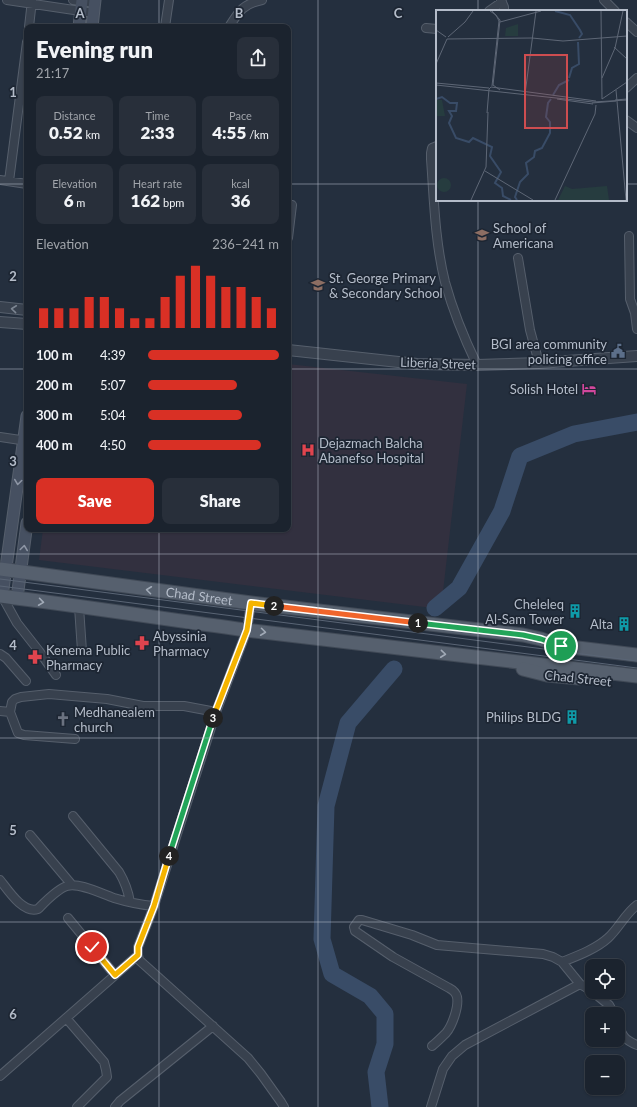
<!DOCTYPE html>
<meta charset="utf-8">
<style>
:root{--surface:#1b232e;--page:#282f3a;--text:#f1f3f6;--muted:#a0a4aa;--line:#39404a;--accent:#d93025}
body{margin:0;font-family:Lato,sans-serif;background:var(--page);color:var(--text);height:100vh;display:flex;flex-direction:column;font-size:15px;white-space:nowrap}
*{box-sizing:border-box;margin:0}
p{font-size:13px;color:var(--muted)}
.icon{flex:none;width:22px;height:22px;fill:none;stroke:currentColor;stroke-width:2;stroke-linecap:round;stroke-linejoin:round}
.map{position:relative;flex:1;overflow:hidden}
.details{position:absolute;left:24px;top:24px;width:267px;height:508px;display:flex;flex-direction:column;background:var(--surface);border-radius:8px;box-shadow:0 1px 3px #0004,0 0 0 1px var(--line)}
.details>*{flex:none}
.buttons{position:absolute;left:585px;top:959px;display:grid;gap:8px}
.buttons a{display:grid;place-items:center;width:40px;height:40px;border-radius:8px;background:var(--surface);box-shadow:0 1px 3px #0004,0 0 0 1px var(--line);font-size:20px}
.pin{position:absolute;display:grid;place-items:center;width:34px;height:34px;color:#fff;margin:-17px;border:2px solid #fff;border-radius:50%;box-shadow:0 1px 4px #0007}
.km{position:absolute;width:20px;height:20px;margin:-10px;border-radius:50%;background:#222;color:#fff;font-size:11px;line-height:20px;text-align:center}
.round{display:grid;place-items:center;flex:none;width:42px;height:42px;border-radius:8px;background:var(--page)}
.headline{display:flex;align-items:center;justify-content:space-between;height:68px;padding:0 12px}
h1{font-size:22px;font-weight:800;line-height:30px}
.stats{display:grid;grid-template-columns:repeat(3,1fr);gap:6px;height:68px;padding:4px 12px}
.stats div{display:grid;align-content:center;border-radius:8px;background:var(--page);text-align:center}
.stats b{font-size:17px;font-weight:800}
.stats small{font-size:11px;font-weight:400}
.stats p{font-size:11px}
.chart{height:112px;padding:8px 12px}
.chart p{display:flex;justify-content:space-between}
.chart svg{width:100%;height:72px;margin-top:4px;stroke:var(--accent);stroke-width:6}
.cta{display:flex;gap:8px;margin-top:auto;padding:8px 12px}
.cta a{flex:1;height:46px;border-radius:8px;background:var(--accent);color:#fff;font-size:16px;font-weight:800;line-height:46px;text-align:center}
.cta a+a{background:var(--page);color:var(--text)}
ul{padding:0 12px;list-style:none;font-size:13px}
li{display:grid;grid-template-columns:64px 48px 1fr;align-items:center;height:30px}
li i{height:10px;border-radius:5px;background:var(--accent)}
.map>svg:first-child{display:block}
</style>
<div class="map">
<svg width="637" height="1107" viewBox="0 0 637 1107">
<rect width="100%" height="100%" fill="#242f3e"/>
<path fill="#32303f" d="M288,364L467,384L441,609L39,560L43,529H288Z"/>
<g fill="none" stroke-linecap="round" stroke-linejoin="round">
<path stroke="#394c67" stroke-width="17" d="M435,608L459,588L502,511L520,456L574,434L637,422
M380,1107L376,1072L385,1044V1014L370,996L332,974L322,939L326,806L348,723L394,669"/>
<defs>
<path id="minor" d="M7,0L94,13
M73,0L95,3
M501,0L504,7V11
M604,0L615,11
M489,11L502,2
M626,22L637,32
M29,27L32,0
M165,27L169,0
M229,27C239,11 243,4 262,0
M426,28L437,29
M626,88L637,78
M626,120L637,128
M437,146L432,148L431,153V159C434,200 435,242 445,282C453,311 464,338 477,365
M0,180L27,184
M9,181L27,42
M629,236L630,299L635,313L637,329
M288,238L292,205
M518,258L530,330L539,363
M0,437L27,441
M2,596L17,623L39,651L56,675
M251,603L247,630L216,712L154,906L138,947V955L139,960L248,1058L261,1074L281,1102L284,1107
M79,607L82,651
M0,654L6,658L26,681
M0,711L10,712
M75,739L24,735L18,733L10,712L12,702L15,699L21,697L49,694L107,699L143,706H184L216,712
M73,816L119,872C125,882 128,890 130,902
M30,835L72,885
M0,880C8,890 23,914 38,909C45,902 57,889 67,886C79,882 102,894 114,898C127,902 141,905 154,906
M68,918L115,975
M580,984L562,962C577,956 596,949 608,938C619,928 625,914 637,905
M593,992L609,1005L614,1014
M66,1018L104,1062L106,1070L107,1077L77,1107
M618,1025C623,1037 625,1040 637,1045
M432,1046C437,1042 442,1037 446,1033C452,1026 459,1007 457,997C456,993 453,990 449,988L393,957L355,931L354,927L359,920H362L412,935L437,945L543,954L553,957L562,962
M0,1076L138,955
M115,1107L120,1101L213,1026
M431,1107L443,1069L452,1056L465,1045L580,984L592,991"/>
<path id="tertiary" d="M0,307L27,310
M0,322L27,324
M288,350L417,364L477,365L539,363L637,356"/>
<path id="secondary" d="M79,27L82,0
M92,27L95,0
M2,596L27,416
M17,598L27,523"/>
<g id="primary">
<path id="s1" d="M0,569L251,603L523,635L541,639L561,646L637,655"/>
<path d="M0,596C82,606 164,619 246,630C376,646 507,660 637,676"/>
<path d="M523,669L547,675L579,678"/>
</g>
</defs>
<use href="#minor" stroke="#565f6c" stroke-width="10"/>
<use href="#tertiary" stroke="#565f6c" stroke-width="12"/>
<use href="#secondary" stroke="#565f6c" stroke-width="13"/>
<use href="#primary" stroke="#414a57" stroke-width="15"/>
<use href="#minor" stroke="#38414e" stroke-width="8"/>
<use href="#tertiary" stroke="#38414e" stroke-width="10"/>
<use href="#secondary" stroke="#465061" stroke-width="11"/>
<use href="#primary" stroke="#56606e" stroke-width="13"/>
<path stroke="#5a6575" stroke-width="1" d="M0,579L637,661
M0,586L637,668"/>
</g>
<defs><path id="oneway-chevron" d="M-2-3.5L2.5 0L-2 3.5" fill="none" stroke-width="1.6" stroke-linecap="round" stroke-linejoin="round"/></defs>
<use stroke="#7c8592" href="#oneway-chevron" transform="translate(14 309) rotate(-174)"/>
<g stroke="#8e96a5">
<use href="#oneway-chevron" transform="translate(18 482) rotate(98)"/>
<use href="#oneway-chevron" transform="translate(24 548) rotate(-82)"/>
</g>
<g stroke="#a1aab7">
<use href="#oneway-chevron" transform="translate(149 590) rotate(-173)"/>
<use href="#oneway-chevron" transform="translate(41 602) rotate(8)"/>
<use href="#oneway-chevron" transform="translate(263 632) rotate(7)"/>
<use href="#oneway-chevron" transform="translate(443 654) rotate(6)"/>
</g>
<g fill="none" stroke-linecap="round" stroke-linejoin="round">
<defs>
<path id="split-1" d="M418,623L523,635L541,639L561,646"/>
<path id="split-2" d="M274,606L418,623"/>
<path id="split-3" d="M213,718L247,630L251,603L274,606"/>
<path id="split-4" d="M169,856L213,718"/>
<path id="split-5" d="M92,947L115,975L138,955V947L154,906L169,856"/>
</defs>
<use href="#split-1" stroke="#fff" stroke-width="8"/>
<use href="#split-2" stroke="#fff" stroke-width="8"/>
<use href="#split-3" stroke="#fff" stroke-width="8"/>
<use href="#split-4" stroke="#fff" stroke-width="8"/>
<use href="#split-5" stroke="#fff" stroke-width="8"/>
<use href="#split-1" stroke="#22a559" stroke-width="5"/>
<use href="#split-2" stroke="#f0652b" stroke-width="5"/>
<use href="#split-3" stroke="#f5b400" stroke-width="5"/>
<use href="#split-4" stroke="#22a559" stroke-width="5"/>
<use href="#split-5" stroke="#f5b400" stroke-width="5"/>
</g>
<path fill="none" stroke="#b4bcc9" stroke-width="1" stroke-opacity="0.55" d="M159,0V27M318,0V1107M478,0V11M0,184H27M288,184H437M626,184H637M478,200V1107M0,369H27M288,369H637M159,529V1107M0,554H637M0,738H637M0,922H637"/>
<defs>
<symbol id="school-bare" viewBox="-9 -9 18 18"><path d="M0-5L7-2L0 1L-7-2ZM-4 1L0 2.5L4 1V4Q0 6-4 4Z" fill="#8d6e63" stroke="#1d2633" stroke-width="2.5" paint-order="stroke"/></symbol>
<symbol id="civic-bare" viewBox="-9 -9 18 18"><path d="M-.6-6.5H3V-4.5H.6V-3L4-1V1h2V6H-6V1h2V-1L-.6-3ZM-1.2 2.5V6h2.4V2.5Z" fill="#5c6f8a" stroke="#1d2633" stroke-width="2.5" paint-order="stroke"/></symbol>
<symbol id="hotel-bare" viewBox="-9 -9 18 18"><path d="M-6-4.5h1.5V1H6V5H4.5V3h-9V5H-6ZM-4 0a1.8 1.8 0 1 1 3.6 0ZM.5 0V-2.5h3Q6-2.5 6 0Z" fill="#d1479c" stroke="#1d2633" stroke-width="2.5" paint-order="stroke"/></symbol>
<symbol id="hospital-bare" viewBox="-9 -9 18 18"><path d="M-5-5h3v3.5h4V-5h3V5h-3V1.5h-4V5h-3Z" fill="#e0444e" stroke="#1d2633" stroke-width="2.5" paint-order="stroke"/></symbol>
<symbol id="building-bare" viewBox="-9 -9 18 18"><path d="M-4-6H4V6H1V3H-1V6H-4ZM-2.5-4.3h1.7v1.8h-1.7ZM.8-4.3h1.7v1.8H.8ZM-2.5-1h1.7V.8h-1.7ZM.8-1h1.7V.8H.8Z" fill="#0f9aa8" stroke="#1d2633" stroke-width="2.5" paint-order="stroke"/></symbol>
<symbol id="pharmacy-bare" viewBox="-9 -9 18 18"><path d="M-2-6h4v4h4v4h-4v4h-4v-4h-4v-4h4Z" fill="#e0444e" stroke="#1d2633" stroke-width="2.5" paint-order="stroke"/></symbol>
<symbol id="church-bare" viewBox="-9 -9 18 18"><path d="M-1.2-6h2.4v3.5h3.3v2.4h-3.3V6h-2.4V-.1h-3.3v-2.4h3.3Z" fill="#6b7280" stroke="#1d2633" stroke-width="2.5" paint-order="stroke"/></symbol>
</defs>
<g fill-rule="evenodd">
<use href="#school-bare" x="472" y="225" width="20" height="20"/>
<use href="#school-bare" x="308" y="275" width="20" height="20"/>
<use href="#civic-bare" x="608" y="341" width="20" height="20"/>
<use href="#hotel-bare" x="579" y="379" width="20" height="20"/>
<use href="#hospital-bare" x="298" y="440" width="20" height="20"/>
<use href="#building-bare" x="565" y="601" width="20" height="20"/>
<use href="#building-bare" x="614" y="614" width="20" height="20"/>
<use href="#pharmacy-bare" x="132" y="633" width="20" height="20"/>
<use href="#pharmacy-bare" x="25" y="647" width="20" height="20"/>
<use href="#building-bare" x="562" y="707" width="20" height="20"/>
<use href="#church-bare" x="53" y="709" width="20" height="20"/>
</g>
<g text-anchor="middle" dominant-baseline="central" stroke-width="3.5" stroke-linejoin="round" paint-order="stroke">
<g font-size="13" fill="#b4bcc9" stroke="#1d2633" text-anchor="start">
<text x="493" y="228">School of<tspan x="493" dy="15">Americana</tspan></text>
<text x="329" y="278">St. George Primary<tspan x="329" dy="15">&amp; Secondary School</tspan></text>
<text x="607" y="344" text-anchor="end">BGI area community<tspan x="607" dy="15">policing office</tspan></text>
<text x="578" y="389" text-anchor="end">Solish Hotel</text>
<text x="319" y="443">Dejazmach Balcha<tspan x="319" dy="15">Abanefso Hospital</tspan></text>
<text x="564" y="604" text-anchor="end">Cheleleq<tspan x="564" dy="15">Al-Sam Tower</tspan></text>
<text x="613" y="624" text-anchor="end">Alta</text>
<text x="153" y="636">Abyssinia<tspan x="153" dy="15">Pharmacy</tspan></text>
<text x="46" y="650">Kenema Public<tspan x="46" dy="15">Pharmacy</tspan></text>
<text x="74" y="712">Medhanealem<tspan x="74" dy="15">church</tspan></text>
<text x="561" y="717" text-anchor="end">Philips BLDG</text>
</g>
<g font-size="13" fill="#b4bcc9" stroke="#1d2633">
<text transform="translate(438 363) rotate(2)">Liberia Street</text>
<text stroke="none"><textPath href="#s1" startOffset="201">Chad Street</textPath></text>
<text transform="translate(578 678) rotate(6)">Chad Street</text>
</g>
</g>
<g transform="translate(436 10)">
<rect width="191" height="191" fill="#242f3e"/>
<path d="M82,14V26H69L70,18ZM0,90H6L9,106H0ZM1 175a7 7 0 1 1 14 0a7 7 0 1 1-14 0ZM129,176L136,179L171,176L173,190H122Z" fill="#263c3f"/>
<path fill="none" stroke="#394c67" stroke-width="2" d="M119,1L134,5L144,20L146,24L143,28M133,68L136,58L143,54L142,32M117,85L123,75L133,70M0,89L6,87L14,93H21L20,101H13L16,106L13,113L20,128L33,132L37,128L56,137L54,146L65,162L59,173L66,178L67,186L75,190M81,190L79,187L84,172L92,164L90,153L98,147L99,141L106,138L114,123V112L110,107L112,93L115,89"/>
<path fill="none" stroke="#5e6776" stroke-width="1" d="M54,1L60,5L63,11L56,76M56,1L64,10L57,75L64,80M165,1L166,89M64,12L105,1M0,20L10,27M12,27L29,12L37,1M11,29L96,28L127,31L191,26M178,37L191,49M0,54L11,29M166,68L179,38L187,1M0,73L53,78M0,75L157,92L191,90M180,80L190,190M89,84L100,1M121,89L157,94M166,89L191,72M179,90L191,89M156,93L180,91M51,103L53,79L55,77L160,91M49,161L97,190M35,190L50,157L52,102M119,190L159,104L160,95"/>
<path fill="#ce4d50" fill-opacity="0.15" stroke="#ce4d50" stroke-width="2" d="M89,45H131V118H89Z"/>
<rect width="191" height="191" fill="none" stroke="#b4bcc9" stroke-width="2"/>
</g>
<g font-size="13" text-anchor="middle" font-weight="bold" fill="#b4bcc9" stroke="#1d2633" stroke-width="3.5" stroke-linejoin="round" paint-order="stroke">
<text x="80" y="18">A</text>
<text x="239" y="18">B</text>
<text x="398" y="18">C</text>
<text x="13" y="97">1</text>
<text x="13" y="281">2</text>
<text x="13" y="466">3</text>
<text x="13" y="650">4</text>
<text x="13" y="835">5</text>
<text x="13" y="1019">6</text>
</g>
</svg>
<div class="buttons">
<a><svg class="icon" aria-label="locate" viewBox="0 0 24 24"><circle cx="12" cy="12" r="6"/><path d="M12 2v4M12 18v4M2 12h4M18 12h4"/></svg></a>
<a>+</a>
<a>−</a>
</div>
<div class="pin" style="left:561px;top:646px;background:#1e9e55"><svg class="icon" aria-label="arrive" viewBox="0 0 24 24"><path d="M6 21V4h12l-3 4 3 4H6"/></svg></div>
<div class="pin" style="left:92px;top:947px;background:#d93025"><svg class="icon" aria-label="check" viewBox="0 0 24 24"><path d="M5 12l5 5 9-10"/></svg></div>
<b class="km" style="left:418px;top:623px">1</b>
<b class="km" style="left:274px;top:606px">2</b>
<b class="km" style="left:213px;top:718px">3</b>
<b class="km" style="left:169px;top:856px">4</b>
<section class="details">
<div class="headline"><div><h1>Evening run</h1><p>21:17</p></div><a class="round"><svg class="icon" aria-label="share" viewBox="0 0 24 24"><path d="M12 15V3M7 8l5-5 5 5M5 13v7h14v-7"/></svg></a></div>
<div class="stats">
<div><p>Distance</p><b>0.52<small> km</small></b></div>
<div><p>Time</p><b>2:33</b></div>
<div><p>Pace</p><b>4:55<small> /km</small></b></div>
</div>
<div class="stats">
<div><p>Elevation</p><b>6<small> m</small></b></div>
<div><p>Heart rate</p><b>162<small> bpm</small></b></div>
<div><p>kcal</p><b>36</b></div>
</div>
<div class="chart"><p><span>Elevation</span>236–241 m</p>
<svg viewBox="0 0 160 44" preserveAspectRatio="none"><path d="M5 44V32M15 44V32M25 44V32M35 44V25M45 44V25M55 44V32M65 44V38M75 44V38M85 44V25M95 44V12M105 44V6M115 44V12M125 44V19M135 44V19M145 44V25M155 44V32"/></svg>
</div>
<ul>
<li><b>100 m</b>4:39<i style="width:100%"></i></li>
<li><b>200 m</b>5:07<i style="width:68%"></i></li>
<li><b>300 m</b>5:04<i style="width:72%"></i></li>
<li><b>400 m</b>4:50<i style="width:86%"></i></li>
</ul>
<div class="cta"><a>Save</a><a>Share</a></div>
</section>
</div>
